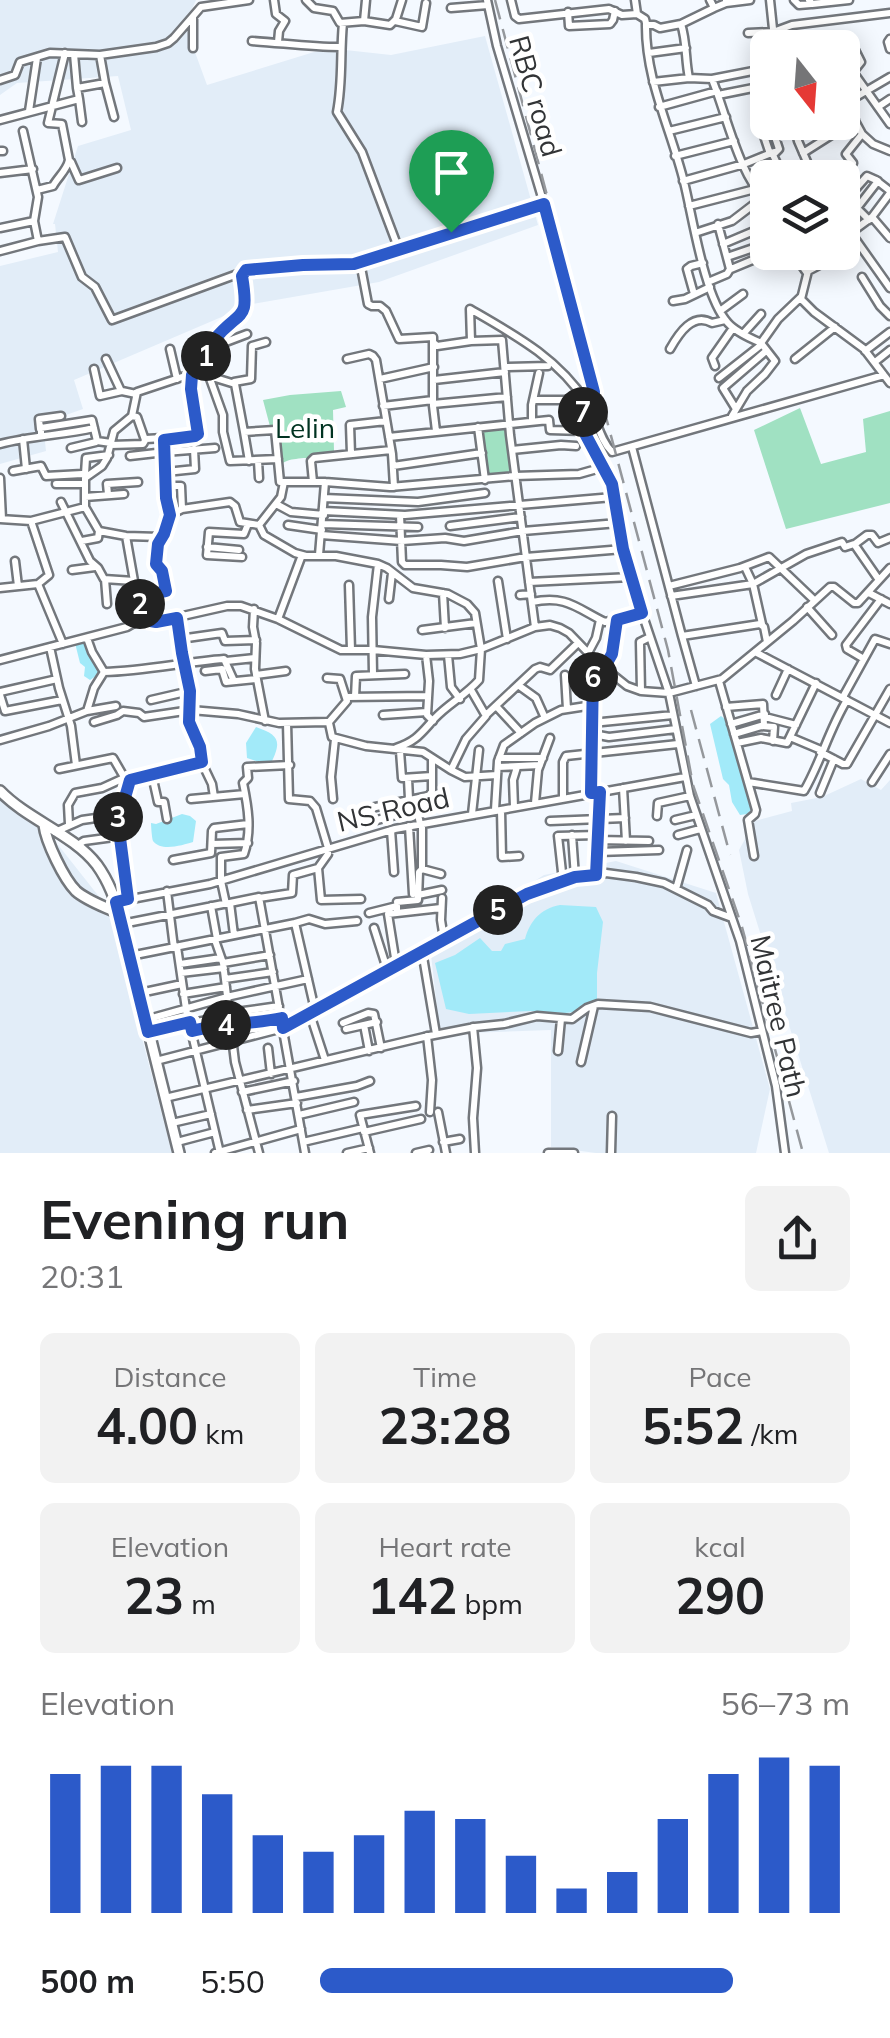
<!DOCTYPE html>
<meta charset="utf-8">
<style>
:root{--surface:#fff;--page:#f2f2f2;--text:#202124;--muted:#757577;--accent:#2c5ac9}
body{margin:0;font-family:Mulish,sans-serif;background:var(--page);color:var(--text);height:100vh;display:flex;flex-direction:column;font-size:38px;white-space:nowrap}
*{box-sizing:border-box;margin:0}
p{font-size:32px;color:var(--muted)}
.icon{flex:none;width:55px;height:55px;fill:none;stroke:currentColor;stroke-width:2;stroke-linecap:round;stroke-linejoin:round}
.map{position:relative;height:1153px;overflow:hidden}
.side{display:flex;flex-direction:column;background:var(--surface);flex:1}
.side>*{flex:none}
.needle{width:65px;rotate:163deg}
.fabs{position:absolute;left:750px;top:30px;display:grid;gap:20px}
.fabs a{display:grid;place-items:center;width:110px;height:110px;border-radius:15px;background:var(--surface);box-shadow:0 5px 25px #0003;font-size:50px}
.pin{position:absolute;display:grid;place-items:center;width:85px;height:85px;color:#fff;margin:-102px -42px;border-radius:50% 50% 50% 0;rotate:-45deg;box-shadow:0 0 10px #0007}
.pin .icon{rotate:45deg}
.km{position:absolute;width:50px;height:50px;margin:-25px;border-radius:50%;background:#222;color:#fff;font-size:28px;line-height:50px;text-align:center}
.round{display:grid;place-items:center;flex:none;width:105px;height:105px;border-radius:15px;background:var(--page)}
.summary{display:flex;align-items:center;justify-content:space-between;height:170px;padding:0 40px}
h1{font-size:55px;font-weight:700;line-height:75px}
.stats{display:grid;grid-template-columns:repeat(3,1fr);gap:15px;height:170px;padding:10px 40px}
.stats div{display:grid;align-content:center;border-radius:15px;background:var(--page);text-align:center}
.stats b{font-size:50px;font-weight:700}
.stats small{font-size:28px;font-weight:400}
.stats p{font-size:28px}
.chart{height:280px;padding:20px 40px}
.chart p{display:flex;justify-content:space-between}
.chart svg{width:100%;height:180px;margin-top:10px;stroke:var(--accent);stroke-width:6}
ul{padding:0 40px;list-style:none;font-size:32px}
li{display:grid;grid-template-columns:160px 120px 1fr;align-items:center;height:75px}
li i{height:25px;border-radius:12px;background:var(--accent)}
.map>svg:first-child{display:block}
</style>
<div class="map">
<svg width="890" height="1153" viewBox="0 0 890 1153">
<rect width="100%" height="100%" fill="#f4f9ff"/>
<path fill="#e2edf8" d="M0,0H196L185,25L207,85L327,48L391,55L485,36L538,225L379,282L252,304L74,380L83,409L43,423L46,451L0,464V266L58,252L55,224H53L78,146L131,130L118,76L17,83L0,95Z
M861,779L881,790L890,780V1153H829L748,894L739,850L755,821L792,811L791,803L822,797Z
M0,791L59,846L108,908L172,1153H0Z
M616,861L716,893L770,1089L756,1153H596L551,1147V1030L440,1034L430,946L544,875Z"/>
<path fill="#a0e1c2" d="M341,391L346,407L333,410L334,451C322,461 310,456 296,459C290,459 285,462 280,464L263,400L290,395Z
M800,408L821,464L866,452L863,419L890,411V503L786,529L754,430Z
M509,424L515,476L485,480L478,427Z"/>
<path fill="#a2eaf9" d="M84,640L101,669L99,674L90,680L84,676L85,667L80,663L75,643Z
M721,716L731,724L753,808L747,814L740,815L732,802L729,785L723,779L710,724Z
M256,727C279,735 282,741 271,763L259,762L247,758L246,743Z
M182,814L190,816L196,821L193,842C183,845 161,852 153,841C152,839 151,826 151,823L156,824Z
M560,905L596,907L603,922L597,973V999L583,1011L565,1013L531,1011L469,1014L446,1009L435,963L455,955L480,938L492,951H501L505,944L525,939C530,921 540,909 560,905Z"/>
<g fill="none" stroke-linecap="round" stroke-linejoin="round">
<defs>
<path id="minor" d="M274,0L276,14L285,21L279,31L278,42
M306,0L314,8L333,11L340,23L364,21L390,25L396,19L402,0
M487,0L497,46L546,211L592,383L593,400L582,413V428L591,449L609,475L623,549L637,598L669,693L690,796L732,918
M511,0L515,16L519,19L609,9L622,15L637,14
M635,0L637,14L645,19L646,23C645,80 671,129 684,182C693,218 704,297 728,323C736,332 750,338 761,343
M710,0L714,8L726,3V0
M770,0L775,48
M794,0L799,5L811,4
M809,0L812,4L849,0
M726,3L750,0
M451,8L488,5
M568,12L569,26L610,24L613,20L615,11
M193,17V48
M364,21L366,0
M395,21L422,27L426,3
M343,23C340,53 343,82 337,112L362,152L399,250
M681,24C687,42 685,60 689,78L712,79C727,116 739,176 768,203
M646,25H654L660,28L681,24L714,8
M748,33L773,32L792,25L890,13
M890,39L888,42L890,49
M252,41C283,43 310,47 340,47
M834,48L852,44L861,62L853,72L890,124
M65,53L48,123L62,124L69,160L71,162L79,180L117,168
M649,53L686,48
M74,54L77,88L105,83L114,117
M100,55L105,83
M842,74L853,70
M712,79L768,68
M0,80L15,75L20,62L50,53L100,55L156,47L168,43L174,38L201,7L249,0
M653,82L689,78
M762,87L768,113
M718,95L768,85
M79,99L82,122
M845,103L862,134L846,154L853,163
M844,104L890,77
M659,107L717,91
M878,107L890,99
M29,111L37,58
M758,118L770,154
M0,120L79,99L77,88
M770,122L779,149L773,155L784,178
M793,122L798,141L814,178
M669,131L726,117
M862,134L873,144L890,151
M775,137L810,122
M0,151H3
M803,153L855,120
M675,156L734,141
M0,173L33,169
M824,178L831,174L836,178
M683,181L744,164L774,152
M753,184L768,178
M842,186L849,194H851L867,176L876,180L890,191
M37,190L53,186C58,177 67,170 69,160
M689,206L755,189
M872,217L890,238
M869,220L857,208L878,181
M0,228L34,221
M695,233L732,221L762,198
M851,233L890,288
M38,241L65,237L82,277L95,287L112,320L243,272
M723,244L768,225
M842,245L853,231L872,217L890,193
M0,251L38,241L34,221L38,197L23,131
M792,252L807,273
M837,252L829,260L808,271L801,299L814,312L864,349L890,383
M727,257L768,243
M360,262L368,304L372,306H380L386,311L399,339L433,337V406L436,431
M731,269L772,252
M862,277L880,306L890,316
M708,282L727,274L730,269L718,224
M694,294L687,269L691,266L703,263
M673,301L685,299L710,287
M720,311L743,294
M743,334L761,314
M434,343L437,346L471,341
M210,348L247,334
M170,349L177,379
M670,349C679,333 693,312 712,323L725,320
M865,351L890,332
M106,359L121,391
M347,359L369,354L373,356L376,360L392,454L394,487
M795,359L835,327
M875,362L890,350
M715,366L712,358L733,328
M505,367L548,366
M94,369L100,396L122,391L136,394
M200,371L209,376L235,384L244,432L275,430L280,482H325L390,487L515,476L579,474L604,467
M209,376L223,415V432L230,461L278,459
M719,378L761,345
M380,379L434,367
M434,380L505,372
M234,382L251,379L252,346L266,342
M533,400H567
M433,404L507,397
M383,406L433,400
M736,409L723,388L766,351
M132,416L137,417L145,440
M732,416L747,391L765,374L775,361L761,343L778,319L801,297
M532,421V405L539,373
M478,427L485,480
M40,429L39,419L61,416
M244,432L249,461
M41,435V428L92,420L97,441L111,443
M389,437L549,420L550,430L583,431
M23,439L26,469
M164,439L195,436L198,433L191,375
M0,444C31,436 63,435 94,428
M111,445L143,444L146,439L163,438L166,452
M632,447L682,636L760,624L764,627L767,642
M71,448L96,442
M512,450L561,445L576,446
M351,454L350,425L386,421
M130,456L165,452
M258,461L259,478
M393,466L482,453
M13,471L41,466L46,476L82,474L87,475
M166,472L195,469L194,449
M85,474L86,458L109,455
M0,478L2,519
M284,482L281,497L259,525L264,535L295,553L306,556H336L378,564L387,568L413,588L448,594L467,604L475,613L481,649L479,680C466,695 448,704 435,718C421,733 417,741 396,748
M313,482L311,461L314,458L391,450
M56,484H84
M108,494L107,484L138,482
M85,497L124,494
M324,498L418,502L485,493
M61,502L90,561L98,568L104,579L134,581
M276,504L291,512L324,515
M85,507L99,531L126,536L160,537L164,534L170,515L182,509L181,486H166
M182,509L230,502L235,506L240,522L259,525
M324,511L405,515L613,497
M170,515L166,497L165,452L215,448
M400,515L402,562L405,565H441L467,567L526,557L623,549
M0,519L31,521L85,507V478L102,466L107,458L114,431L132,416L137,392L200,371L210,345L244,311L246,299L242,276L246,270L303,265L354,264L544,204
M31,521L49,575L38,584
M323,524L418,527
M288,525L322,530
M450,526L521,517
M321,535L402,541L445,538L464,541L523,531L618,523
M126,536L134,581L145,620
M82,541L98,538L99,531
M855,544L867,535H872L878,543L890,538
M207,547L239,550
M319,555L325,482
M242,557L207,555L209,532L244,534L248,524
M15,561L18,586
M745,567L753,584L762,624
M72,570L95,567
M105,579L107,604
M498,581L507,639
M529,582L631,577
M349,585L351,650
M669,586L740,568L769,557L814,600
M0,588L38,584L63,644
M443,593L445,628
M869,593L890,604
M520,595L531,594
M671,596L753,584L806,554L842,542L845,547L854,544L879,580
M139,598L166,591L162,571L155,564L160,537
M389,599L392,573
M532,602C567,595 576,608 605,622L641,613
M807,607L832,635
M254,609L253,627L256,643L255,669L265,721
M177,618L182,653L190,691L189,722L199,745L202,763L212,784L214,797
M278,619L302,555
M535,627L510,435L502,340L471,341L470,309C515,335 558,358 587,403C597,418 599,439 612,452L884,375
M422,630L476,623
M682,636L696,686
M180,639L222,633L225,641L256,640
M50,647L59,688L71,726L76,765
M755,652L890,723
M588,653L596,638L600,620
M426,655L429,681L427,715L433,721
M448,655L451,687L460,699
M864,659L847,649L846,645L881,599
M0,660L127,627L141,619L156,622L227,606H241L278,619L341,650H373L426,655L460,654L481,649L535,627L550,625L560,628L569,633L597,662L627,686L641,691L669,693L722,679L793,621L830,587H834L854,603H858L890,568
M226,661L255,658
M604,668L612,654L617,620
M205,671L222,669L226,682L257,679
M104,672C145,671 184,662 224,659L234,681
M373,674L372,617L378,564
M256,675L286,671
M565,675L567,709
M327,678L340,679L347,701L329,722
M719,681L756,810L755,814L748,820L754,856
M518,685L536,698L545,718
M641,691L640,642L650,637
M0,692L57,679
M0,695L5,711L62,700
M776,695L788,669
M347,697L428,696
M355,697L356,676L405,674
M843,697L875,639L890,644
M151,700L190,691
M496,706L521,733
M726,707L763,704L764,726
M87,711L116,706
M383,715L427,712
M486,715L535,669L540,667L550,670L578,643
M765,717L796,725
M94,722L117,715L123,711L139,713L144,717L191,710L238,714L279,723L327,722L329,723L332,737L366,746L423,752L451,770L466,739L486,716L471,690
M287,723L289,799L310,801L316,808L328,848V854L318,868L321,900L361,899
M592,723L673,715
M731,724L765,714
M593,734L609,737L676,729
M734,734L761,726L774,727L773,741
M790,737L821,750
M0,740L49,726L87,711L94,688L104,672L92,652L87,638
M737,743L761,738L787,743L816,683
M400,751L402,778L432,776
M820,752L843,764H847L890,689
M499,758H543
M498,767L540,765
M59,769L113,758L124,777
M451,770L465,777L497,775
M152,775L158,802H164L167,819
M408,779L409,799
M748,782L804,791C821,762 829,729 847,700
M872,782L890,754
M623,788L626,841
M591,793L593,676L597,662
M820,793L834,759
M563,798V762L566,756L678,744
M191,799L245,794
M333,799L331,777L335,739
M415,799L420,824
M535,803L538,770L550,738
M514,807L513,780L517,767
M366,809L429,796L432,791V760
M495,810L498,761L504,745L535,723L561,710L593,705
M501,810L502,857L519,856
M472,814L479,750
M117,815L128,899
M657,816L658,803L690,796
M377,820L418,809
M675,820L696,815
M550,821L625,818
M69,824L68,805L75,793L102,788L124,778
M422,824V869L441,874
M409,826L413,894L418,893
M391,830L394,872
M55,832L82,820L117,815L130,780L202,763
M572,835L575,877
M678,835L700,829
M598,840L649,841
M212,844L248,843
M76,846L84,841L121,836
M598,852L659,850
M173,860L211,853L212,831L214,828L248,824
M596,875L600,792
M563,881L558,836L598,835
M676,889L687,850
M167,891L174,948
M418,895L442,890
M259,898L292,893L293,875L318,868
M442,898L441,920L444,939
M116,902L210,884L395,829L685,777
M397,902L418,900L419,872L422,869
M226,904L221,881V857L244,854C252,831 248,807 243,783L248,778L247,767L290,765
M211,906L217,939
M369,913L397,906V913
M295,923L309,919L325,924L357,921
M122,924L228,903
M374,928L387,969
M234,935L230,903L259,897L305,1153
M215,940L223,963L235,1062L259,1153
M177,947L186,1009L220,1153
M422,951L436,1034
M130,956L295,923L315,1010
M223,963L270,955
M180,964L221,958
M396,964L388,914L441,908
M181,973L224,968
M225,979L273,972
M140,993L182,984
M183,994L226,987
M229,1013L279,1006
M310,1014L325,1060
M145,1020L231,996L308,979
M343,1023L368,1013L374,1014L381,1048
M230,1025L261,1023L282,1018
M364,1025L369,1051
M473,1027L477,1068L473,1118L475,1153
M346,1029L377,1022
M148,1031L229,1016
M192,1031L230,1024
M427,1036L432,1080L430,1112
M268,1048L271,1074
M558,1051L561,1019
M156,1061L283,1028L527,894L575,877L606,873L636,877L664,883L708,905L713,911L732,918L740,941L776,1086L785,1153
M581,1062L594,1006
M242,1092L294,1081
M296,1097L357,1086L370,1081
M165,1098L424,1037L475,1027L504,1024L537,1016L572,1019L587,1008L598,1004L650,1007L751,1033L762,1031
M247,1110L297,1103
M438,1112L446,1153
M299,1115L354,1102
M172,1123L211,1114
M364,1132L421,1119
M177,1142L215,1132
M303,1142L363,1128
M443,1142L460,1139
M215,1153L301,1129
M347,1153L369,1148
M370,1153L360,1115L416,1106
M416,1153L429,1150
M548,1153H574
M611,1153L612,1116"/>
<path id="major" d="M0,791C28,820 73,834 97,865C110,883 117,903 122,924L179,1153
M44,825C46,842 64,879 76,891C87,901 106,907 120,914"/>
</defs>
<use href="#minor" stroke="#73777c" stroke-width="11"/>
<use href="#major" stroke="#73777c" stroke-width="14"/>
<use href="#minor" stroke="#fff" stroke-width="6"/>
<use href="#major" stroke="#fff" stroke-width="9"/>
<path stroke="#95989c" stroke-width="2.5" stroke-dasharray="20 10" stroke-linecap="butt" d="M495,0L668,650L693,785L742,927L803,1153
M691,710L730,855"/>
</g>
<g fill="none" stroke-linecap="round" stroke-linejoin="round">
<defs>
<path id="route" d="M544,204L594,392L593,400L582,413V428L612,484L623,549L642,613L617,620L612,654L604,668L598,662L593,672L591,793L600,792L596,875L575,877L527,894L283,1028L282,1018C251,1025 222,1022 192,1031L190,1022L148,1032L116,902L128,899L117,815L124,801L130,780L202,762L200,747L189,722L190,691L182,653L177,618L156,622L145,620L139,598L166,591L162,571L156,564L158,544L164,534L170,515L166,498L164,440L195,436L198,434L191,389L192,375L200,371C205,361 207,349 214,340C240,308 250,324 242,276L246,270L303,265L354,264Z"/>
</defs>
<use href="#route" stroke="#fff" stroke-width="20"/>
<use href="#route" stroke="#2c5ac9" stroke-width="12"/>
</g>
<g text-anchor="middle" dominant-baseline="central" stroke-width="9" stroke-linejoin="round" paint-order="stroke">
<g font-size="28" fill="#323436" stroke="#fff">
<text transform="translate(536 96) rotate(74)">RBC road</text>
<text transform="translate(393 809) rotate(-13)">NS Road</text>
<text transform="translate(779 1016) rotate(77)">Maitree Path</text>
</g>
<g font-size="28" fill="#003321" stroke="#fff">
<text x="305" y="427">Lelin</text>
</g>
</g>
</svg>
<div class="fabs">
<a><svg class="needle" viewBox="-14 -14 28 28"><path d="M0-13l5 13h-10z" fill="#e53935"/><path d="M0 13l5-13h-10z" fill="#757577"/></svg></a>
<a><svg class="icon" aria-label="layers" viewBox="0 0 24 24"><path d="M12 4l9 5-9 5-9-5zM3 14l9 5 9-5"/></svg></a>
</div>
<div class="pin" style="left:451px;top:232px;background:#1e9e55"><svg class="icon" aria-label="arrive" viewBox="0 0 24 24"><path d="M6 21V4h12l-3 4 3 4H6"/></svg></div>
<b class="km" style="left:206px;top:356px">1</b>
<b class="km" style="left:140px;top:604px">2</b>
<b class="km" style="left:118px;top:817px">3</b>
<b class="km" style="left:226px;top:1025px">4</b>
<b class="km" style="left:498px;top:910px">5</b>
<b class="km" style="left:593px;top:677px">6</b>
<b class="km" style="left:583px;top:412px">7</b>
</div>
<section class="side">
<div class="summary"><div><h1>Evening run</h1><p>20:31</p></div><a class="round"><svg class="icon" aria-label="share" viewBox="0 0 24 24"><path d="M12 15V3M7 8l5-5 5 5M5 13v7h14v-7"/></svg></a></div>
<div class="stats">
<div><p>Distance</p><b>4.00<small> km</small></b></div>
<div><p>Time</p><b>23:28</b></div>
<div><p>Pace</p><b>5:52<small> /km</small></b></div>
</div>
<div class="stats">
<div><p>Elevation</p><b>23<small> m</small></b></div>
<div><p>Heart rate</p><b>142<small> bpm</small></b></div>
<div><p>kcal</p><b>290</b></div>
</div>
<div class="chart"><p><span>Elevation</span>56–73 m</p>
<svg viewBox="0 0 160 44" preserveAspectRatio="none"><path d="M5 44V10M15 44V8M25 44V8M35 44V15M45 44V25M55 44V29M65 44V25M75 44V19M85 44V21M95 44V30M105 44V38M115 44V34M125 44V21M135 44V10M145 44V6M155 44V8"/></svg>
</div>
<ul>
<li><b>500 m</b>5:50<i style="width:78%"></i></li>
</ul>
</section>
